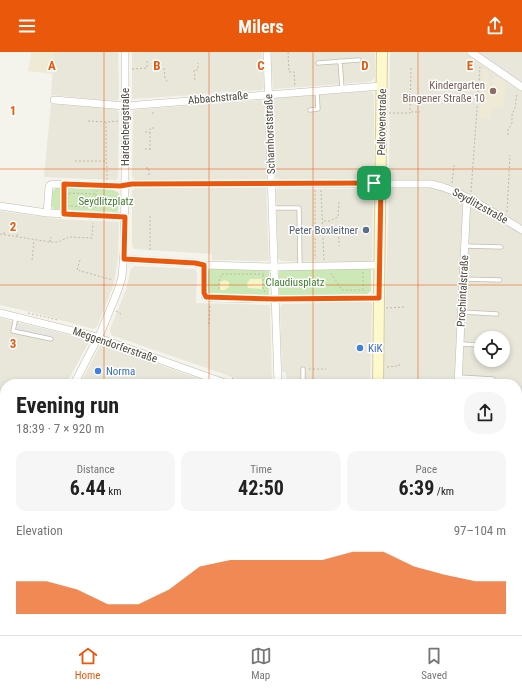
<!DOCTYPE html>
<meta charset="utf-8">
<style>
:root{--surface:#fff;--page:#f6f6f6;--text:#222;--muted:#767676;--line:#e0e0e0;--accent:#ea580c}
body{margin:0;font-family:"Roboto Condensed",sans-serif;background:var(--page);color:var(--text);height:100vh;display:flex;flex-direction:column;font-size:15px;white-space:nowrap}
*{box-sizing:border-box;margin:0}
p{font-size:13px;color:var(--muted)}
.icon{flex:none;width:22px;height:22px;fill:none;stroke:currentColor;stroke-width:2;stroke-linecap:round;stroke-linejoin:round}
.map{position:relative;flex:1;overflow:hidden}
.sheet{position:absolute;left:0px;top:327px;width:522px;height:256px;display:flex;flex-direction:column;background:var(--surface);border-radius:16px 16px 0 0;box-shadow:0 2px 6px #0003}
.sheet>*{flex:none}
.controls{position:absolute;left:474px;top:279px;display:grid;gap:8px}
.controls a{display:grid;place-items:center;width:36px;height:36px;border-radius:50%;background:var(--surface);box-shadow:0 2px 6px #0003;font-size:20px}
.pin{position:absolute;display:grid;place-items:center;width:34px;height:34px;color:#fff;margin:-17px;border-radius:8px;box-shadow:0 2px 6px #0006}
.round{display:grid;place-items:center;flex:none;width:42px;height:42px;border-radius:16px;background:var(--page)}
.head{display:flex;align-items:center;justify-content:space-between;height:68px;padding:0 16px}
h1{font-size:22px;font-weight:700;line-height:30px}
.metrics{display:grid;grid-template-columns:repeat(3,1fr);gap:6px;height:68px;padding:4px 16px}
.metrics div{display:grid;align-content:center;border-radius:10px;background:var(--page);text-align:center}
.metrics b{font-size:20px;font-weight:700}
.metrics small{font-size:11px;font-weight:400}
.metrics p{font-size:11px}
.chart{height:112px;padding:8px 16px}
.chart p{display:flex;justify-content:space-between}
.chart svg{width:100%;height:72px;margin-top:4px;fill:var(--accent);opacity:.7}
header{display:flex;justify-content:space-between;align-items:center;height:52px;padding:0 16px;background:var(--accent);color:#fff;font-size:18px;font-weight:700}
.menu{display:flex;justify-content:space-around;align-items:center;height:56px;border-top:1px solid var(--line);background:var(--surface);font-size:11px;color:var(--muted)}
.menu a{display:grid;justify-items:center;gap:2px}
.menu .active{color:var(--accent)}
.map>svg:first-child{display:block}
</style>
<header><svg class="icon" aria-label="menu" viewBox="0 0 24 24"><path d="M4 6h16M4 12h16M4 18h16"/></svg>Milers<svg class="icon" aria-label="share" viewBox="0 0 24 24"><path d="M12 15V3M7 8l5-5 5 5M5 13v7h14v-7"/></svg></header>
<div class="map">
<svg width="522" height="583" viewBox="0 0 522 583">
<rect width="100%" height="100%" fill="#f5f4ec"/>
<path fill="#e9e6da" fill-rule="evenodd" d="M54,0H118L119,45L118,48L115,49L51,43Z
M132,0H262L264,36L261,38L134,47L132,46Z
M271,0H375V26L370,30L273,37Z
M390,0H522V484H517V332H383L389,140ZM481,286H503V308H481Z
M372,39L374,43V124L370,127L279,128L276,125L273,48L277,46Z
M261,48L264,51L267,127L265,128H136L133,126L132,124L133,61L134,58Z
M51,52L115,57L118,59L119,63L118,125L117,127L115,128L44,125Z
M135,136H266L269,209L212,208V202L135,197L132,194V139Z
M278,137H370L373,139L372,208L369,211L281,209L278,206L276,139Z
M0,159L58,167L119,170L118,205L114,231L98,273L95,276L93,277L35,261L0,253Z
M134,214L194,217L197,220L196,251L270,253L272,332H256L247,330L111,283L110,277L126,238L131,217Z
M369,250L372,252L370,332H286V321L282,319L280,257L281,254L283,252Z
M0,266L85,287L88,292L66,332H5V448H0Z
M104,293L146,308L213,332H80L100,294Z"/>
<path fill="#f6edd8" d="M517,484H522V583H487L479,578H517Z
M0,491L3,493L4,496L5,509V578H10V583H0Z
M29,578H209L210,583H29Z
M230,578H307L308,583H230Z
M387,578H425L433,583H388Z"/>
<path fill="#eeead6" d="M31,0H54L52,22L28,19Z
M483,16L488,20V30L492,36L494,32L492,28H494V23L506,31L504,56L492,55L491,67L479,66Z"/>
<path fill="#cbe8b6" d="M56,136L112,137L119,141L118,159L117,160L54,157L51,153L52,140Z
M369,215L371,217V239L366,243L281,244L279,243V218Z
M214,216L268,217L269,218V242L267,244L210,242L208,239V219L210,217Z
M1,504H4L5,538H4Z
M308,578H350L351,580L364,578V583H308Z"/>
<path fill="#f7f4c9" d="M250,227H262V237L248,236L247,232Z
M225,228L229,230V235L225,238H220V230Z"/>
<path fill="#e7e6e3" d="M475,0H483L522,27V33Z
M17,272L55,281L52,289L15,281Z
M0,519H1L5,548H0Z"/>
<g fill="none" stroke-linecap="round" stroke-linejoin="round">
<defs>
<path id="lane" d="M340,9L342,37
M318,11L359,8
M310,58L318,57L317,39
M272,156H299L300,214
M465,194L501,195
M463,227L500,228
M462,260L497,262
M16,265L13,279L51,287
M460,292L481,293
M303,317V332
M459,325L493,327V332
M0,525V526
M305,578V583"/>
<path id="street" d="M267,0L278,332
M471,0L522,35
M54,48L125,54L382,34
M0,154L47,161L125,165
M47,161L49,135L50,133L53,132L120,134L132,132H431C464,139 493,161 522,178
M124,207L195,211L204,213
M379,246L278,247L213,246L205,244L204,213L274,215L380,213
M0,261L93,284L228,332
M74,332L101,280L118,238L122,225L124,199L125,133V0
M458,332L467,146
M517,377L522,378
M517,482L522,483
M20,578V583
M220,578V583
M378,578V583"/>
<path id="secondary" d="M378,332L382,0
M0,471H5
M0,480L5,481
M444,578L452,583
M460,578L467,583"/>
</defs>
<use href="#lane" stroke="#c1bdae" stroke-width="5"/>
<use href="#street" stroke="#c1bdae" stroke-width="8"/>
<use href="#secondary" stroke="#d4cc9c" stroke-width="12"/>
<path stroke="#c3bb9f" stroke-width="1" stroke-dasharray="2 2" stroke-linecap="butt" d="M288,0L289,20H294L295,35
M164,16L165,26L168,31
M132,17L147,16V8
M195,28L194,18H198V11
M411,60H420
M389,61H410L411,15
M153,62V58
M88,69L106,70
M145,80H150
M508,83V78L512,71V63L515,56L517,41
M145,97H150
M150,98V77H153V73
M75,109H106
M146,116H149V125
M107,128V116L106,109V70L119,69
M452,131L454,113
M315,138V207
M321,138L324,208
M471,140L480,15
M65,141L95,142
M68,141V154L96,155V139
M96,153L117,154
M64,155V138
M507,160L510,103
M150,164V200
M324,169H330L338,165L339,150
M324,176C339,175 339,181 339,194
M0,182L50,190H58L69,185L92,186L93,171
M4,182V178
M17,184L18,180
M50,190L51,185
M32,208L34,188
M80,208L77,218L113,228
M363,220V237
M331,221L342,238H363L366,239
M222,222H266
M263,223V236L265,240
M219,237V229L222,222
M386,256L406,255
M116,259L121,262
M28,261L58,268
M209,272L210,253
M387,315L399,314V312
M309,317H326
M232,326L248,332
M0,397L5,398
M0,449H5
M0,501L5,502
M333,578L335,583
M367,578V583
M387,578V583
M432,578L437,581
M474,578L482,583
M320,583L324,578
M502,583V578"/>
<use href="#lane" stroke="#fff" stroke-width="3.5"/>
<use href="#street" stroke="#fff" stroke-width="7"/>
<use href="#secondary" stroke="#fef8cd" stroke-width="10"/>
</g>
<g fill="none" stroke-linecap="round" stroke-linejoin="round">
<defs>
<path id="route" d="M374,131H381L379,246L274,247L206,245L204,241V213L195,211L124,207L125,165L64,162V132L120,134L132,132Z"/>
</defs>
<use href="#route" stroke="#fff" stroke-width="8"/>
<use href="#route" stroke="#ea580c" stroke-width="5"/>
</g>
<path fill="none" stroke="#e8590c" stroke-width="1" stroke-opacity="0.55" d="M104,0V332M209,0V332M313,0V332M418,0V332M0,117H522M0,233H522M0,350H5M517,350H522M0,466H5M517,466H522M104,578V583M209,578V583M313,578V583M418,578V583"/>
<circle fill="#8d6e63" stroke="#fff" stroke-width="1.5" cx="493" cy="39" r="4"/>
<circle fill="#5c6f8a" stroke="#fff" stroke-width="1.5" cx="366" cy="178" r="4"/>
<g fill="#3f7fe0" stroke="#fff" stroke-width="1.5">
<circle cx="360" cy="296" r="4"/>
<circle cx="98" cy="319" r="4"/>
</g>
<g text-anchor="middle" dominant-baseline="central" stroke-width="3" stroke-linejoin="round" paint-order="stroke">
<g font-size="11" fill="#785e54" stroke="#fff" text-anchor="end">
<text x="485" y="33">Kindergarten<tspan x="485" dy="13">Bingener Straße 10</tspan></text>
</g>
<g font-size="11" fill="#4a4639" stroke="#fff">
<text transform="translate(218 46) rotate(-5)">Abbachstraße</text>
<text transform="translate(382 70) rotate(-89)">Pelkovenstraße</text>
<text transform="translate(125 75) rotate(-90)">Hardenbergstraße</text>
<text transform="translate(270 82) rotate(-92)">Scharnhorststraße</text>
<text transform="translate(480 154) rotate(29)">Seydlitzstraße</text>
<text transform="translate(463 239) rotate(-87)">Prochintalstraße</text>
<text transform="translate(115 293) rotate(19)">Meggendorferstraße</text>
</g>
<g font-size="11" fill="#407c2c" stroke="#fff">
<text x="106" y="149">Seydlitzplatz</text>
<text x="295" y="230">Claudiusplatz</text>
</g>
<g font-size="11" fill="#4e5e75" stroke="#fff" text-anchor="end">
<text x="358" y="178">Peter Boxleitner</text>
</g>
<g font-size="11" fill="#366cbe" stroke="#fff" text-anchor="start">
<text x="368" y="296">KiK</text>
<text x="106" y="319">Norma</text>
</g>
</g>
<g font-size="13" text-anchor="middle" font-weight="bold" fill="#e8590c" stroke="#fff" stroke-width="3" stroke-linejoin="round" paint-order="stroke">
<text x="52" y="18">A</text>
<text x="157" y="18">B</text>
<text x="261" y="18">C</text>
<text x="365" y="18">D</text>
<text x="470" y="18">E</text>
<text x="13" y="63">1</text>
<text x="13" y="179">2</text>
<text x="13" y="296">3</text>
</g>
</svg>
<div class="controls">
<a><svg class="icon" aria-label="locate" viewBox="0 0 24 24"><circle cx="12" cy="12" r="6"/><path d="M12 2v4M12 18v4M2 12h4M18 12h4"/></svg></a>
</div>
<div class="pin" style="left:374px;top:131px;background:#1e9e55"><svg class="icon" aria-label="arrive" viewBox="0 0 24 24"><path d="M6 21V4h12l-3 4 3 4H6"/></svg></div>
<section class="sheet">
<div class="head"><div><h1>Evening run</h1><p>18:39 · 7 × 920 m</p></div><a class="round"><svg class="icon" aria-label="share" viewBox="0 0 24 24"><path d="M12 15V3M7 8l5-5 5 5M5 13v7h14v-7"/></svg></a></div>
<div class="metrics">
<div><p>Distance</p><b>6.44<small> km</small></b></div>
<div><p>Time</p><b>42:50</b></div>
<div><p>Pace</p><b>6:39<small> /km</small></b></div>
</div>
<div class="chart"><p><span>Elevation</span>97–104 m</p>
<svg viewBox="0 0 160 44" preserveAspectRatio="none"><path d="M0 44V24L10 24L20 29L30 38L40 38L50 29L60 15L70 11L80 11L90 11L100 11L110 6L120 6L130 15L140 20L150 24L160 24V44z"/></svg>
</div>
</section>
</div>
<nav class="menu">
<a class="active"><svg class="icon" aria-label="home" viewBox="0 0 24 24"><path d="M3 11l9-7 9 7M6 9v11h12V9"/></svg>Home</a>
<a><svg class="icon" aria-label="map" viewBox="0 0 24 24"><path d="M3 6l6-2 6 2 6-2v14l-6 2-6-2-6 2zM9 4v14M15 6v14"/></svg>Map</a>
<a><svg class="icon" aria-label="saved" viewBox="0 0 24 24"><path d="M7 4h10v16l-5-4-5 4z"/></svg>Saved</a>
</nav>
